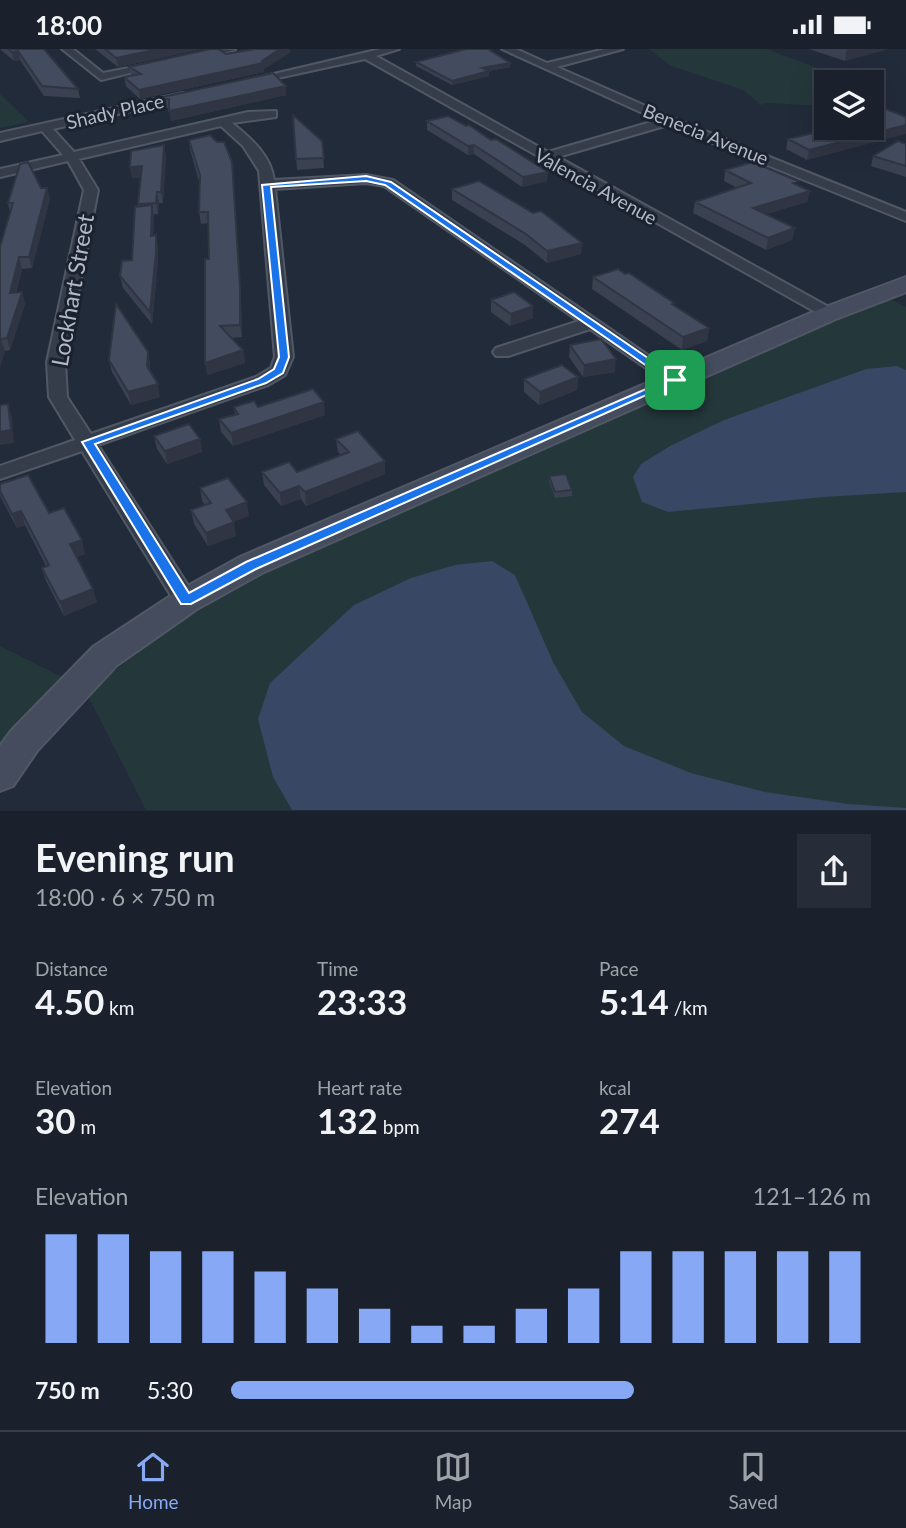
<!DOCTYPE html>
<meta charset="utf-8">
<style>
:root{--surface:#1a202c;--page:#272d38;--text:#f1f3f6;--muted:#9fa3a9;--line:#383e48;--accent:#87a9f5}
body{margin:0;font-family:Lato,sans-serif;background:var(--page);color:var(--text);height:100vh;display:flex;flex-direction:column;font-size:26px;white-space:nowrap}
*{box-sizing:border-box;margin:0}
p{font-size:23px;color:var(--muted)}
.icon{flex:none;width:38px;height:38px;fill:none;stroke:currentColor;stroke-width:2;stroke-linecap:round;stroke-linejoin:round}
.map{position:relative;height:762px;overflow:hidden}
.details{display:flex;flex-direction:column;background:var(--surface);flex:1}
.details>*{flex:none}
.buttons{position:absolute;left:814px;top:21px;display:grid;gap:14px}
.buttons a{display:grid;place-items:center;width:70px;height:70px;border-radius:0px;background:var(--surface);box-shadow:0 7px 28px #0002,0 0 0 2px var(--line);font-size:35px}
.pin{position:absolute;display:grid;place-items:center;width:60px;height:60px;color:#fff;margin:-30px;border-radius:14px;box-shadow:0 4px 10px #0006}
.round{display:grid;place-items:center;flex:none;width:74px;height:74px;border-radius:0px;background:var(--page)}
.summary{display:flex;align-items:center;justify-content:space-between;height:119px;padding:0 35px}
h1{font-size:38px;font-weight:700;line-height:52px}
.figures{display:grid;grid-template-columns:repeat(3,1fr);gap:10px;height:119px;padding:7px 35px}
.figures div{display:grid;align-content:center}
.figures b{font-size:35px;font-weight:700}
.figures small{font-size:19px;font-weight:400}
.figures p{font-size:19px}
.chart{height:196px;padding:14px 35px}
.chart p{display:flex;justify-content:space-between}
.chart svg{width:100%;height:126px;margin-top:7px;stroke:var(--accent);stroke-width:6}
ul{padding:0 35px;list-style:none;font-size:23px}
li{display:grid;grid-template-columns:112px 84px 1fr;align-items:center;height:52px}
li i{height:18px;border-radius:9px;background:var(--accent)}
.status{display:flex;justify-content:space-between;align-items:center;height:49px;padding:0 35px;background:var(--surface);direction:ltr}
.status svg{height:19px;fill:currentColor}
.tabs{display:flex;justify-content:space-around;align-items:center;height:98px;border-top:2px solid var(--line);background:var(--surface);font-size:19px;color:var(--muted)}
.tabs a{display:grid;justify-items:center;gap:4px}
.tabs .on{color:var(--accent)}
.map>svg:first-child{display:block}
</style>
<div class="status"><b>18:00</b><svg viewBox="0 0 49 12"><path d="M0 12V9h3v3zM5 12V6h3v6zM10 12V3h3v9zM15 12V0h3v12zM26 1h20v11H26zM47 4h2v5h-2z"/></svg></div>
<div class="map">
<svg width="906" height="762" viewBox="0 0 906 762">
<rect width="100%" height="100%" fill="#222b3a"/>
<path fill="#24373b" d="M649,0H766L855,33H826V57L766,54L761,56L743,41L669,16Z
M0,45L29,73L0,79Z
M888,249L906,258V761H146L87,645C154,588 214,549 292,509Z
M0,597L66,630L0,703Z"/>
<path fill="#384763" d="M897,317L906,321V443L824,448L668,463L642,453L633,428L641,415L670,397L724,371L866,320Z
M492,512L515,526L553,613L582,663L624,697L691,724L765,743L849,755L906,759V761H292L273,728L258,670L270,634L354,556L411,529L455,516Z"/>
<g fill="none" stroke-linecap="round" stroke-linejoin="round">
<defs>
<path id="street" d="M62,0H73L103,24L154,14L159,17L101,31Z
M220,0L235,1L197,11L192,8Z
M380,0H399L376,7L548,103L658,71L502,0H516L547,14L605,0H623L557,18L673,69L906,163V172L668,76L558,108L834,261L836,265L828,270L365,10L250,35L244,32Z
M183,44L187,45V49L53,80L74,103L248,63L276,62V68L232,74C251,89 271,107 274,131L366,126L393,131L684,331L681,335H669L590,280L508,307H496L493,303L496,299L579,272L384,137L366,134L275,140L293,308L285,326L268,336L98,396L198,552L194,558L186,560L178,558L82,402L0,430V417L75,391L49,348L47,313L84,141L68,112L0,128V120L63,106L42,82L0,92V84ZM221,77L243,97L259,122L275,308L271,319L256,328L91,385L67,348L65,313L98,141L79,110Z"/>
<path id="secondary" d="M906,228V243L836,270L262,524L197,560L117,616L37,702L13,737L0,742V697L11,682L93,598L175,544L240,508L820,260Z"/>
</defs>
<use href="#street" stroke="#515865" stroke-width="4"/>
<use href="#secondary" stroke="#515865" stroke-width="4"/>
<use href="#street" fill="#363d4a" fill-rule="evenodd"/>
<use href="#secondary" fill="#444c5d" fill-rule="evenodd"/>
</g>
<path fill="#3a4151" d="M0,0H44L78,40L80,49L44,47L20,11L14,12Z
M95,0H202L118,18Z
M809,0H888L845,12Z
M291,3L264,20V23L140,50L126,37L124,28L131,26L129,18L226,5Z
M416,13L510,14V18L489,22V27L452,36L416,17Z
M286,37V46L171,72L169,59H160L158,49Z
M293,66L322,92L324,119L297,121Z
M906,68L807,111L786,100L788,90Z
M427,72L547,132L522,138L474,105L468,106L427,81Z
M189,91L233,124L241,250L242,288L231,289L243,301L245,314L207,326L209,210V174L201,175L199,163V132L190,101Z
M906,95V128L871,117L873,107Z
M166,106L163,154H159L158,165H154L153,186L158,198V215L152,275L123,239L120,227L132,211L138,157L141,128L132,129L130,118Z
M725,121L797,136L810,142L807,153L766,165L795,179L792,191L766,201L693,164L695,153L737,139L724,132Z
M41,139H47L50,150L32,219L22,220L16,244L22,243L25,255L10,301L5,302L0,318V198L10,164L8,154Z
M452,140L582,194L581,205L547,214L525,196L452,151Z
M593,228L674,254V256L709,279L707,292L682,301L592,240Z
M491,251L533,269L510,277L491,263Z
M570,296L615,323L583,328L569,308Z
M148,303L150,316V322L160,348L131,356L112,323L109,311Z
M578,328L577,341L539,356L524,343V330Z
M234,358H258L325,366L233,397L221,383L219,370L235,366Z
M154,387L200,390L202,403L167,415L157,400Z
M336,390L385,425L306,457L301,450L281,457L264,436L262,423H297L341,406L338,403Z
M549,427L572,441V447L555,449L549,433Z
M0,435L49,464L85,505L77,508L97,553L64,567L46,532L42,519L46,517L25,476L17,479L1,449L0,445Z
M200,439L249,467L233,472L236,487L208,497L194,475L191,461L205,456L202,452Z"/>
<path fill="#2f3542" d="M159,0H202L118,18L116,9Z
M280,0H290L291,3L264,20V23L140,50L139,41L262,12Z
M847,0H888L845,12Z
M18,2L20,11L14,12L12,3Z
M510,14V18L482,23V19Z
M489,22V27L452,36V32Z
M286,37V46L171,72L169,62Z
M906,76V85L807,111L809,101Z
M164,96L166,106L163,154L161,143Z
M474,96V105L468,106V97Z
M232,113L241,250L242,288L240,276Z
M142,117L143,128L132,129L130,118Z
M548,123L547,132L522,138L523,128Z
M47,139L50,150L32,219L29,208Z
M810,142L807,153L751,170L753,159Z
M157,143L159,154L158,165L156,154Z
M152,156L154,167L153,198L151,187Z
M795,179L792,191L766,201L768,189Z
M156,186L158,198V215L152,275L150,263Z
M582,194L581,205L547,214V202Z
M19,208L22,220L13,256L10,244Z
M22,243L25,255L10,301L7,289Z
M533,257V269L510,277L511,265Z
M709,279L707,292L682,301L683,288Z
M1,290L5,302L0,318V293Z
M243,301L245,314L207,326L205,314Z
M148,303L150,316L149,330L147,317Z
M616,310L615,323L583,328L584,316Z
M578,328L577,341L539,356L540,343Z
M158,335L160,348L131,356L128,343Z
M324,353L325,366L233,397L231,384Z
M8,355L12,367L14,394L0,396V383Z
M200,390L202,403L167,415L165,402Z
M385,412V425L306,457L305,443Z
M299,437L301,450L281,457L280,444Z
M247,453L249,467L228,475L226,461Z
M21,462L25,476L17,479L12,465Z
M234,473L236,487L208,497L206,484Z
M82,491L85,505L74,509L70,495Z
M93,540L97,553L64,567L60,553Z"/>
<path fill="#434c5e" stroke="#2f3542" stroke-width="2" d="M8,0H44L78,40L42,37L18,2L12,3Z
M105,0H159L116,9Z
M210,0H218L226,5L255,0H280L262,12L263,14L139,41L124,28L141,25L129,18Z
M466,0H488L510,14L482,19L489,22L452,32L416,13Z
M273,24L286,37L169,62V50L158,49Z
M886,60L906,68V76L809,101L788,90L835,79H872V65Z
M293,66L322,92L324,109L296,110Z
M448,67L466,77L469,76L491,91L496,90L548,123L523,128L474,96L468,97L427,72Z
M210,86L217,93H224L232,113L240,238V276L220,277L243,301L205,314V210H209L208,163H199L200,126L189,91Z
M898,92L906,95V117L873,107Z
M164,96L161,143H157L156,154L138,155L142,117L130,118L131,102Z
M28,113L41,139H47L29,208H19L10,244L22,243L7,289L1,290L0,293V198L13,154H8L20,115Z
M753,113L798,132L793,134L810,142L753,159L795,179L768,189L695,153L751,134L725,121Z
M479,132L533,164L541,162L582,194L547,202L526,185L452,140Z
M152,156L151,187L156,186V204L150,263L120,227L122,212L132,211L135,158Z
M618,220L625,225L629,224L674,254L672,255L709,279L683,288L593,228Z
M514,243L533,257L511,265L491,251Z
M116,255L148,303L147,317L158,335L128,343L109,311Z
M601,290L616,310L584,316L570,296Z
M562,316L578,328L540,343L524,330Z
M313,340L324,353L231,384L219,370L238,365L234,358L254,352L258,358Z
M8,355L11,381L0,383V356Z
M189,375L200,390L165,402L154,387Z
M358,382L385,412L305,443L299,437L280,444L262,423L289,413L297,423L349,403L336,390Z
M566,425L572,441L555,443L549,427Z
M28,426L49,464L64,459L82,491L70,495L93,540L60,553L42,519L49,516L21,462L12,465L0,442V435Z
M228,429L247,453L226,461L234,473L206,484L191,461L211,454L200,439Z"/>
<path fill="#1a73e8" stroke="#fff" stroke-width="2" fill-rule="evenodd" d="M366,127L391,133L680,331L256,520L191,555H181L82,393L258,330L274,320L279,308L262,136ZM366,132L385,136L667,331L246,513L189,544L95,395L266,334L283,324L289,308L271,138Z"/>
<g text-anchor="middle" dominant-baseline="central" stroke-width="6" stroke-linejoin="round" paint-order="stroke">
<g font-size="19" fill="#b1b8c6" stroke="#1b222f">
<text transform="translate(115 62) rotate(-13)">Shady Place</text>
<text transform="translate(706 85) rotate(22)">Benecia Avenue</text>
<text transform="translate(596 137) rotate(29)">Valencia Avenue</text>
</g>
<g font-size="23" fill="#b1b8c6" stroke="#1b222f">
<text transform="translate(72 241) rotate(-80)">Lockhart Street</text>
</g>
</g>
</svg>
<div class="buttons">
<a><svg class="icon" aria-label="layers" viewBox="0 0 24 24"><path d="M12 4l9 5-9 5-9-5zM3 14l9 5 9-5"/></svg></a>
</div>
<div class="pin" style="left:675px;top:331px;background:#1e9e55"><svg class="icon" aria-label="arrive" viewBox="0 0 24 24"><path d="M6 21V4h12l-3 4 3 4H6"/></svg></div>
</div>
<section class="details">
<div class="summary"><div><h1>Evening run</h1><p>18:00 · 6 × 750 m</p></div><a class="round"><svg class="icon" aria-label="share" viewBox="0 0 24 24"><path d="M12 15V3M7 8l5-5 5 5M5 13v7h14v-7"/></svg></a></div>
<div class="figures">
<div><p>Distance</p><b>4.50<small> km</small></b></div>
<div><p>Time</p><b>23:33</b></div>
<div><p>Pace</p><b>5:14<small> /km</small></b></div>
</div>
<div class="figures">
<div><p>Elevation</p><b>30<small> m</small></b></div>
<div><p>Heart rate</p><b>132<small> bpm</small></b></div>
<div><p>kcal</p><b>274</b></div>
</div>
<div class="chart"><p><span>Elevation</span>121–126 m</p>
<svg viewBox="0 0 160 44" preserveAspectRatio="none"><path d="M5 44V6M15 44V6M25 44V12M35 44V12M45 44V19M55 44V25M65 44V32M75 44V38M85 44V38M95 44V32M105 44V25M115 44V12M125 44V12M135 44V12M145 44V12M155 44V12"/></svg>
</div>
<ul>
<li><b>750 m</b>5:30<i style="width:63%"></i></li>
</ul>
</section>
<nav class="tabs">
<a class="on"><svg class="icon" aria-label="home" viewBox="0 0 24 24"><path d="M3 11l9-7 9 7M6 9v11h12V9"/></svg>Home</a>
<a><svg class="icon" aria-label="map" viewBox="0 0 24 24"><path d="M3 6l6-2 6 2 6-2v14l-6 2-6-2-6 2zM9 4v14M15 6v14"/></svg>Map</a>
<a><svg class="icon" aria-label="saved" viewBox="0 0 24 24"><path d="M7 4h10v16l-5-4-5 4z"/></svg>Saved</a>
</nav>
